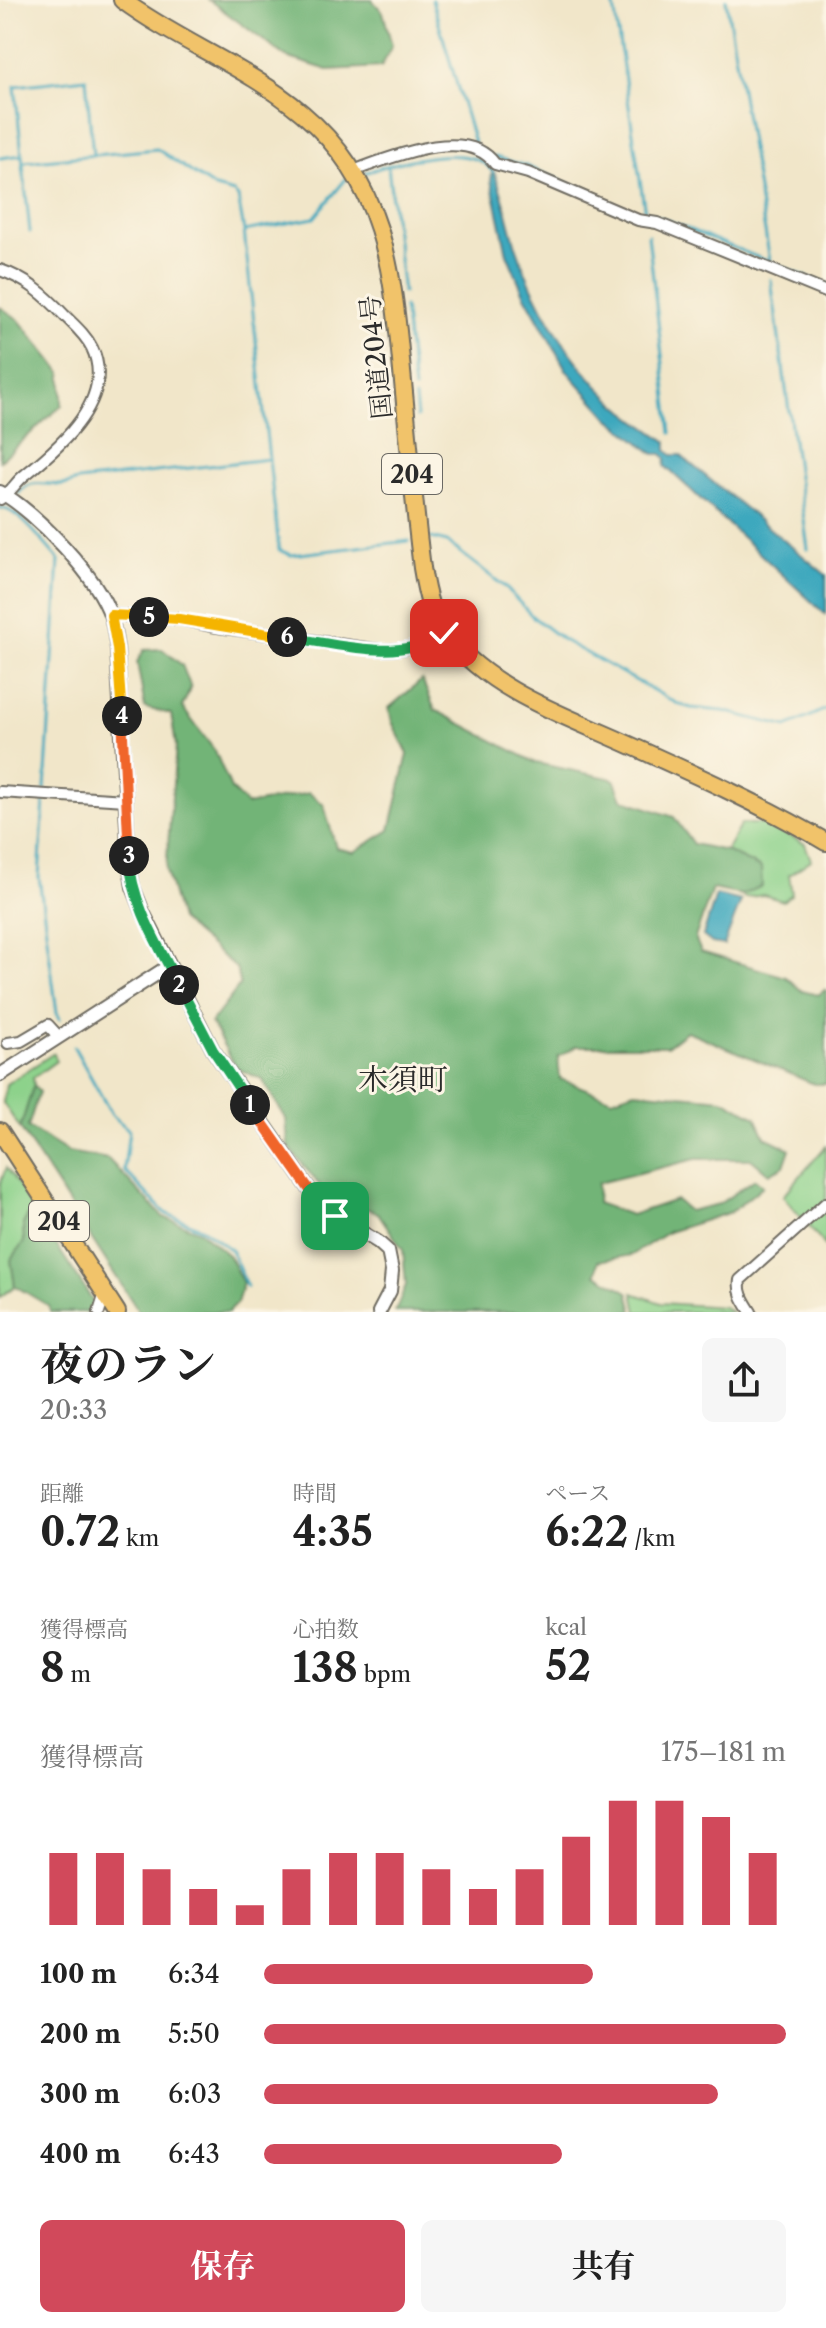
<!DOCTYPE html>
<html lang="ja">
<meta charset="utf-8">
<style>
:root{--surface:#fff;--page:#f6f6f6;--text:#222;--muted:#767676;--accent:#d1495b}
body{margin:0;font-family:"Libre Caslon Text","Noto Serif JP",serif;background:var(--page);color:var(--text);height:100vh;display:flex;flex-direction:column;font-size:30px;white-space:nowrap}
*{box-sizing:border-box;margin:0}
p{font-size:26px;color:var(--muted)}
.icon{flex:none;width:44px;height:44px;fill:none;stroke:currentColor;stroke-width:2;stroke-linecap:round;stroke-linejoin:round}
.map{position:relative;height:1312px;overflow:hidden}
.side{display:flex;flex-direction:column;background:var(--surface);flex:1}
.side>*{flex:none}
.pin{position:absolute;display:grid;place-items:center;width:68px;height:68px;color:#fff;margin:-34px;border-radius:16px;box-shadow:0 4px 12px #0006}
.km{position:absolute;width:40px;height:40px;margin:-20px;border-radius:50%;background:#222;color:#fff;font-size:22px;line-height:40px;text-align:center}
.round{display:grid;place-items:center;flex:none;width:84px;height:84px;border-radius:12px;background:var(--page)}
.headline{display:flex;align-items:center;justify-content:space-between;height:136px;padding:0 40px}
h1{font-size:44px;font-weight:700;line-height:60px}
.stats{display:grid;grid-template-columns:repeat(3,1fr);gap:12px;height:136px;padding:8px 40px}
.stats div{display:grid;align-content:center}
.stats b{font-size:40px;font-weight:700}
.stats small{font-size:22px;font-weight:400}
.stats p{font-size:22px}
.chart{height:224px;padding:16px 40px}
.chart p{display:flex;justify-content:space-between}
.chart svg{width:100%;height:144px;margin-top:8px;stroke:var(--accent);stroke-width:6}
.primary-button{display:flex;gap:16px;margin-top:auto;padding:16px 40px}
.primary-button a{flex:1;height:92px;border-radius:12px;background:var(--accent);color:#fff;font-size:32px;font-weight:700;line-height:92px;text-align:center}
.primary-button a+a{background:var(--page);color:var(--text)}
ul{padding:0 40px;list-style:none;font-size:26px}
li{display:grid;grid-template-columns:128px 96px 1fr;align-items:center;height:60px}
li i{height:20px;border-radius:10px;background:var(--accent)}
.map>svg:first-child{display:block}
</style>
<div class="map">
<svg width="826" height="1312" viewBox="0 0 826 1312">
<rect width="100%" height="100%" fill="#fcf5e5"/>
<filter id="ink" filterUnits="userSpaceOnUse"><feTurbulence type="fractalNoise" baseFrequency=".0125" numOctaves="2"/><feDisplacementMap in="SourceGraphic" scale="16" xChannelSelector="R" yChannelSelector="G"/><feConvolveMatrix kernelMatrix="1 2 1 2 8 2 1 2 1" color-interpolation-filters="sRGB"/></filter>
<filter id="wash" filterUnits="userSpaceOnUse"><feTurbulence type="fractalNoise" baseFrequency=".006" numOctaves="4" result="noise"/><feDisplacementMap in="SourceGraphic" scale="32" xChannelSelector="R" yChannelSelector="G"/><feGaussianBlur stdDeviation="1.8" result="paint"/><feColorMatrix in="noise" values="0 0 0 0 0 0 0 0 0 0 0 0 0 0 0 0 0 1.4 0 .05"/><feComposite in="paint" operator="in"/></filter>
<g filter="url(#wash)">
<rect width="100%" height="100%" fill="#f1e6c9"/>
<path fill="#8dd28b" stroke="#5c7e5b" stroke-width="2" d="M741,824H768L805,844L811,860L789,875L792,894L783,901L763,895L745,898L742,895L761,886V868L726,851Z
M54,1053L56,1061L33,1078L34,1085L20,1128L3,1103L6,1084Z
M826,1146V1247L783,1196Z
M6,1168L33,1205L23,1224L24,1242L11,1260L15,1286L0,1297V1184Z
M633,1293L661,1303L724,1307L732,1312H637Z"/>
<path fill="#72b477" stroke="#4e7051" stroke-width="2" d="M209,0H372L383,12L392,46L381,67L328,70L286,57Z
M0,307L18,319L62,373V405L0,461Z
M162,649L182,665L191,688L182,707L215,751L231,789L247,805L309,793L324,805L336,848L354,852L390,830L408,754L392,722L389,708L422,680L435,710L536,763L614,779L622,799L674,817L693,844L726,851L761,868L762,886L742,895L712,889L695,938L701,952L786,977L802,991L818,995L826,989V1084H814L687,1031L667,1046H577L558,1057L560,1079L612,1099L634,1091L723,1099L756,1117L765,1137L790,1149L784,1166L769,1174L751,1159H696L598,1183L597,1203L631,1215L676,1200L689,1211L719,1204L755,1179L763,1186L731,1212L668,1232L632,1255L598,1261L596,1274L628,1292L633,1312H395L406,1285L403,1250L378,1213L325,1192L288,1146L286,1119L262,1079L237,1069L211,1023L240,985L236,968L180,920L166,870L176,746L171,714L145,708L137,662L144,650Z
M34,1085L39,1092L28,1127L68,1152L108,1159L163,1217L200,1231L229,1256L243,1283L237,1303L228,1312H139L20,1128Z
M29,1215L39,1218L94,1303L86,1312H50L49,1306L15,1286L11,1260L24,1242L23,1224Z"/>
<path fill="#3ea8be" stroke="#346a74" stroke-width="2" d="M493,170C504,194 508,220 516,246C534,303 570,361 613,401C629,417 650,429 667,442V450L672,455H680L826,575V615L665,466L666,458L662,454H654L609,418L567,371L524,294L507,254L491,180Z
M716,895L741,901L724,945L712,943L703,936Z"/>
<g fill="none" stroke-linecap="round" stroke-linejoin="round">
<path stroke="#3ea8be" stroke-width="3" d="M432,0L475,146
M613,0L645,213
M726,0L770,261
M22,155L15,86L86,78L93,155
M495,157L526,166L635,213L656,216L826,285
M0,158L22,155L30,232
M24,162L157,149L215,188L234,193L238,197L244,231L279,550L291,555L409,541
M388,166L403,293
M364,173C393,163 472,140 493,172
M244,231L314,218L346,179
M648,235L671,433
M771,280L808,549
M404,307L414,389
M415,398L417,417
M19,493C31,479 41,484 58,485C65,486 71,483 78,481L268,459
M0,508C19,509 46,546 59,560L45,789
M431,538L447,542L505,587L533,617L563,640L678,704L691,708L723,711L787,727L826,709
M44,800L39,877L57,1013L60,1019
M74,1047L112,1115L129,1130L124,1170L165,1213L203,1229L231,1250L247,1287"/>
</g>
</g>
<g filter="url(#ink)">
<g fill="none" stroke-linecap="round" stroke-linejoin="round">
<defs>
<path id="minor" d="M353,171C389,158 468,124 495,164L528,173L638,220L657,223L826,292
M0,270C27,279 45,295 64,315C74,325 86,335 92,348C116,398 61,446 26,474C16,481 11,493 0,499
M111,615L179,619L211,626L380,650C405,650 423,647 444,633
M0,792L126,800
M8,1043L21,1041L48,1025L59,1037
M99,1312L105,1293
M751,1312C744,1301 738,1293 740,1280L826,1203"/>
<path id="tertiary" d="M0,492C35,511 99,578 111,617C114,627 115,638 117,648L129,862L133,887L143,912L213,1050L312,1193L335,1216L378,1242L388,1251L392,1271L390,1291L379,1312
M0,1075L169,966"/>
<path id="trunk" d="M122,0C179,42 248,67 302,113C388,185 393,278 403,382C409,444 414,506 422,568C426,592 431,617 447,636C492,691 561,714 623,742C692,773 761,804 826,842
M0,1131L117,1312"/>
</defs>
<use href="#minor" stroke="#706c62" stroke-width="14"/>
<use href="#tertiary" stroke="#706c62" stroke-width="16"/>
<use href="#trunk" stroke="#706c62" stroke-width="20"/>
<use href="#minor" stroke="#fff" stroke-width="10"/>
<use href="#tertiary" stroke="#fff" stroke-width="12"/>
<use href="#trunk" stroke="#f1c36a" stroke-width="16"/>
</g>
</g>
<g fill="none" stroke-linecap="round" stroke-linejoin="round" filter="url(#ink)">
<defs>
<path id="split-1" d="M250,1105L312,1193L335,1216"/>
<path id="split-2" d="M179,985L213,1050L250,1105"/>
<path id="split-3" d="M129,856C131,902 158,945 179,985"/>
<path id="split-4" d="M122,716L129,856"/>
<path id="split-5" d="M122,716L117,648L111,615L149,617"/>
<path id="split-6" d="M149,617L179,619L287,637"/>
<path id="split-7" d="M287,637C338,644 399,664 444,633"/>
</defs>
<use href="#split-1" stroke="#fff" stroke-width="16"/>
<use href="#split-2" stroke="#fff" stroke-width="16"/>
<use href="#split-3" stroke="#fff" stroke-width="16"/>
<use href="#split-4" stroke="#fff" stroke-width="16"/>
<use href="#split-5" stroke="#fff" stroke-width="16"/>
<use href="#split-6" stroke="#fff" stroke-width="16"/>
<use href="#split-7" stroke="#fff" stroke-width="16"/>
<use href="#split-1" stroke="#f0652b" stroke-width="10"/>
<use href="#split-2" stroke="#22a559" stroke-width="10"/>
<use href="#split-3" stroke="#22a559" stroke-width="10"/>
<use href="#split-4" stroke="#f0652b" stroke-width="10"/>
<use href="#split-5" stroke="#f5b400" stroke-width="10"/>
<use href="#split-6" stroke="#f5b400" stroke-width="10"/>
<use href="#split-7" stroke="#22a559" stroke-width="10"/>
</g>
<g text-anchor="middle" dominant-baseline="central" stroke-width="6" stroke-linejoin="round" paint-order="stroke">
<g fill="#fcf5e5" stroke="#6a6863" stroke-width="2">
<rect x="382" y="454" width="60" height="40" rx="6"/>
<rect x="29" y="1201" width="60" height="40" rx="6"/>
</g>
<g font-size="24" font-weight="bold" fill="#2b2b2b">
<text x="412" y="474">204</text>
<text x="59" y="1221">204</text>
</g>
<g font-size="26" fill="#2b2b2b" stroke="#fcf5e5">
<text transform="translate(376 357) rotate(-96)">国道204号</text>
</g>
<g font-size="30" fill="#2b2b2b" stroke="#fcf5e5">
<text x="403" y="1079">木須町</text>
</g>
</g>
</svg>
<div class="pin" style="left:335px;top:1216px;background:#1e9e55"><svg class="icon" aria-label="arrive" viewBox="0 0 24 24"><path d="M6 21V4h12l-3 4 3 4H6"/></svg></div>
<div class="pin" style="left:444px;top:633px;background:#d93025"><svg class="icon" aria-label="check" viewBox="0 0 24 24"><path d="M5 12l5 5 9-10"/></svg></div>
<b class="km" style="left:250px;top:1105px">1</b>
<b class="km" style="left:179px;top:985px">2</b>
<b class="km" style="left:129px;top:856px">3</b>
<b class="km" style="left:122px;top:716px">4</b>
<b class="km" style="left:149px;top:617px">5</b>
<b class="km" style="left:287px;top:637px">6</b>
</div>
<section class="side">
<div class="headline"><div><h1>夜のラン</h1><p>20:33</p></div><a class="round"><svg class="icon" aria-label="share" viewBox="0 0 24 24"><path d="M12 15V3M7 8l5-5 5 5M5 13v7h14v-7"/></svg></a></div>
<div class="stats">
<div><p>距離</p><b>0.72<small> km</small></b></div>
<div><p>時間</p><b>4:35</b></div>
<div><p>ペース</p><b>6:22<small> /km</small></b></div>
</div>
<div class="stats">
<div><p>獲得標高</p><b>8<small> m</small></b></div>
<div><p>心拍数</p><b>138<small> bpm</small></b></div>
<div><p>kcal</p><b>52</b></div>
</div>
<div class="chart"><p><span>獲得標高</span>175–181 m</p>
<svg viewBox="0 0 160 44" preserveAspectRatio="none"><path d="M5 44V22M15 44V22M25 44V27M35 44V33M45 44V38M55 44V27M65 44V22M75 44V22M85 44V27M95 44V33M105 44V27M115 44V17M125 44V6M135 44V6M145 44V11M155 44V22"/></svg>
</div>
<ul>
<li><b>100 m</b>6:34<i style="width:63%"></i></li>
<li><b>200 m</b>5:50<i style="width:100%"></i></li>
<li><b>300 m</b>6:03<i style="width:87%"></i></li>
<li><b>400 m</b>6:43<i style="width:57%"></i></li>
</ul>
<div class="primary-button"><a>保存</a><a>共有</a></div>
</section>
